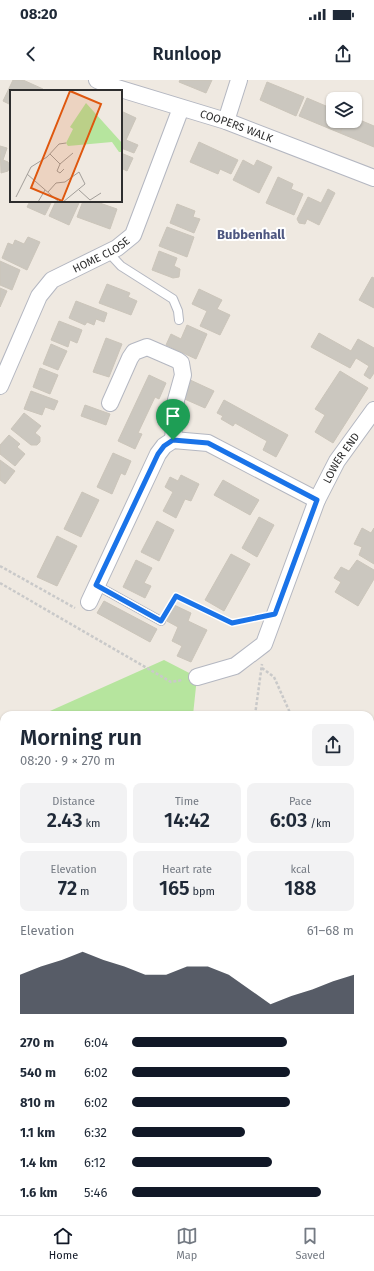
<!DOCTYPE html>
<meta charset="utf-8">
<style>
:root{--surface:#fff;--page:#f2f2f3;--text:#1f2937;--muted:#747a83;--line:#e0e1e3;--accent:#111827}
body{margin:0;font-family:"Fira Sans",sans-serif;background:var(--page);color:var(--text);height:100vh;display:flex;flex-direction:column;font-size:15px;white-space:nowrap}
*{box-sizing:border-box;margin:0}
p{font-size:13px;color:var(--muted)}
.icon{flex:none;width:22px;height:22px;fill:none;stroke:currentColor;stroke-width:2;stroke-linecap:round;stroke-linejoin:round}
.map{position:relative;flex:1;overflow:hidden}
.drawer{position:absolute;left:0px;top:631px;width:374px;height:504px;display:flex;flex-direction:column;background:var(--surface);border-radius:12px 12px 0 0;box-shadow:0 1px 3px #0004}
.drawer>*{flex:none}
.controls{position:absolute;left:326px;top:12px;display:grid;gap:8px}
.controls a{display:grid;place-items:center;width:36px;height:36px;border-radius:8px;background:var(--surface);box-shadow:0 1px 3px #0004;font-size:20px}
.pin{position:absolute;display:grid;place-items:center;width:34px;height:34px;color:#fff;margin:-41px -17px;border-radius:50% 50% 50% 0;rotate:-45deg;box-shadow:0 0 4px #0007}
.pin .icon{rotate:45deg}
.round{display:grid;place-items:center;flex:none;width:42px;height:42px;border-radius:8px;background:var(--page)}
.head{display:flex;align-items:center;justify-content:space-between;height:68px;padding:0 20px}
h1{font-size:22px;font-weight:600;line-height:30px}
.metrics{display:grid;grid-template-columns:repeat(3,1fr);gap:6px;height:68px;padding:4px 20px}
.metrics div{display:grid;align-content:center;border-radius:8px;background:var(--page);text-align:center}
.metrics b{font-size:20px;font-weight:600}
.metrics small{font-size:11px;font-weight:400}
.metrics p{font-size:11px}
.chart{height:112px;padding:8px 20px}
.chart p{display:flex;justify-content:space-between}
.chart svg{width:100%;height:72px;margin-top:4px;fill:var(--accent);opacity:.7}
ul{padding:0 20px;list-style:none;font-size:13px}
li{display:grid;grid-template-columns:64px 48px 1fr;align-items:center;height:30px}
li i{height:10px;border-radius:5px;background:var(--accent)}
.status{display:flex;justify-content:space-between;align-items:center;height:28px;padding:0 20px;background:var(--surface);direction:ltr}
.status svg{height:11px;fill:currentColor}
header{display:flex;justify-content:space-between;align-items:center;height:52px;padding:0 20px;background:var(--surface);font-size:18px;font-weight:600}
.menu{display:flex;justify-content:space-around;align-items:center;height:56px;border-top:1px solid var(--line);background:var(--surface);font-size:11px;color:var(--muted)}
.menu a{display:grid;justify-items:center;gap:2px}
.menu .current{color:var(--accent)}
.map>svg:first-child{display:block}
</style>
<div class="status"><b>08:20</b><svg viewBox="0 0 49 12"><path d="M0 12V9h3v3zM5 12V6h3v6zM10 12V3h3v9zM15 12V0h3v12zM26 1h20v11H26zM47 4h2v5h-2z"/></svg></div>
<header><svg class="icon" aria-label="back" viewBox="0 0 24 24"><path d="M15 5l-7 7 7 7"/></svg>Runloop<svg class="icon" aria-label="share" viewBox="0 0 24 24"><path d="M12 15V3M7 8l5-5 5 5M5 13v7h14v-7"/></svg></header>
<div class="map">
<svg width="374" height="1135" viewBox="0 0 374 1135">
<rect width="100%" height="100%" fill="#efe9e1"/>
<path fill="#b6e59e" d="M164,580L197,597L193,635H41Z
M4,651V1019L0,1016V653Z"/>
<path fill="#cbc7bf" stroke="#cbc5ba" d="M13,0H23L43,9L42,11H11V25L3,21Z
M180,0H212L206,13L179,2Z
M267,2L304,17L296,36L260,20Z
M307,18L333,29V41H345L340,53L299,36Z
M121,31L136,38L126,60L138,65L134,73L121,68Z
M355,38L374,46V67L340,53L345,41H355Z
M199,62L238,80L231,94L220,89L218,94L190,82Z
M0,66L7,68L3,80L8,82L10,86L8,91L1,93Z
M121,73L133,78L127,91L121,88Z
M243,80L254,86L257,80L272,87L259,113L233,100Z
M278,97L293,104L291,109L303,114L294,135L266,123Z
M328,109L335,113L319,145L307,139L305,144L299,143L297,139L308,117L321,123Z
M30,121H52L45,135L27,127Z
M56,121H73L79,123L69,145L49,136Z
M83,121H94L117,129L110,149L77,137Z
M177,124L195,131L193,137L200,139L194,153L170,143Z
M167,147L194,157L187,177L159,166Z
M28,157L40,162L27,190L2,178L8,163L13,165L15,160L24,164Z
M159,171L177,178L174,186L180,189L179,197L173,198L152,190Z
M0,181L20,190L12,210L0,205Z
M372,197L374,198V228L359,220Z
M107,204L130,213L128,217L137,221L131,235L99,223Z
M0,208L7,211L0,227Z
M199,209L222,220L217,229L230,235L220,255L200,246L207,231L192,224Z
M76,221L107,233L104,242L96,239L94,245L87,242L85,245L69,238Z
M59,241L82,250L77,263L70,260L68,267L51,260Z
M187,245L207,254L196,279L166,265L171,254L181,259Z
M319,253L351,271L358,259L374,268V293L370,299L364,295L369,286L356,278L350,288L311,267Z
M106,258L122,264L109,297L93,292Z
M51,264L67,271L58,290L43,284Z
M40,288L58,295L50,314L33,307Z
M340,291L368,308L333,363L315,352L325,335L315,329Z
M149,295L166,303L159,319L155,317L138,353L142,354L135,369L118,361Z
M188,299L214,311L205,328L180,317Z
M31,311L58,321L54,330L45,327L42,335L24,329Z
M224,320L288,355L276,377L263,370L267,361L235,343L233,346L221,339L223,336L217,333Z
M85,325L110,334L106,345L81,336Z
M24,333L41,346L35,353L40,357V362L37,365H31L11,349Z
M9,355L20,364L17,367L25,374L15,386L0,374V365Z
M113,373L131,381L125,395L121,393L112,414L97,407Z
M0,380L15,391L5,404L0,400Z
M181,395L199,404L191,421L185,419L176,438L163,431L173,412L165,407L170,397L178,401Z
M223,400L259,420L250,435L214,415Z
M82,412L99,420L81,457L64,449Z
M259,437L274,445L257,477L242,468Z
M157,441L174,450L159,481L141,472Z
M362,448L371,453L374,448V484L359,475L362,467L354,464Z
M57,456L77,466L57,506L37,497Z
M231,474L250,484L224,531L205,520Z
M136,480L152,488L144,503L151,506L145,518L123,507Z
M357,480L374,490V499L358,526L335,512L341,502L334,498L341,487L349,491Z
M104,521L157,549L150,562L97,533Z
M172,524L191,533L188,541L207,550L191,582L177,576L182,566L172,561L178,547L165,540Z"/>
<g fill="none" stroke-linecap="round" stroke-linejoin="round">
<defs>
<path id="service" d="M108,172L121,186L173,219L178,231L179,240
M96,505L161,541"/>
<g id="minor">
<path id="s1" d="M97,0L114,7L226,41L374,98"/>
<path d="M226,41L239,0"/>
<path id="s2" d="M0,306L39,216L52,200L117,168L133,155L181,28"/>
<path d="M110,323L130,278L134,272L147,267L177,280L181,283L183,295L176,320L173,360"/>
<path d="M89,522L158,374L164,366L173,360L208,363L317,420"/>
<path id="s3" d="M197,597L235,586L264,564L317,420L337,381L374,330"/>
</g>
</defs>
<use href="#service" stroke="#b4b7c1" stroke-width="10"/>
<use href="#minor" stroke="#b4b7c1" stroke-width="18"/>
<path stroke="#c9c9c9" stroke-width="2.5" stroke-dasharray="3 2" stroke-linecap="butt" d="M0,486L75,528
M0,503L171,602L182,600
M167,532L176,516L232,543L257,538
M262,588L274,597L291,635
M255,635L262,584
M370,810L374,819
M159,1135L160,1131"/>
<use href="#service" stroke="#fff" stroke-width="8"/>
<use href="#minor" stroke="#fff" stroke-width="16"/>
</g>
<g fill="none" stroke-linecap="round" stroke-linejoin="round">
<defs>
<path id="route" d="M173,360L208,363L317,420L275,534L232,543L176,516L161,541L96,505L158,374L164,366Z"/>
</defs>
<use href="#route" stroke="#fff" stroke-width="8"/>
<use href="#route" stroke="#1a73e8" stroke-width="5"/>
</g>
<g text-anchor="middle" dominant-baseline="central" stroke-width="4" stroke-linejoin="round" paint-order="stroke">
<g font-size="11" fill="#2e2e2e" stroke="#fff">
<text stroke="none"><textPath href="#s1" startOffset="147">COOPERS WALK</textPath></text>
<text stroke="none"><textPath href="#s2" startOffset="174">HOME CLOSE</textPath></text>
<text stroke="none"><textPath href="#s3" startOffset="278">LOWER END</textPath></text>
</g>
<g font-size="13" font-weight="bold" fill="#4d5680" stroke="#fff">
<text x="251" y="154">Bubbenhall</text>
</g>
</g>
<g transform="translate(10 10)">
<rect width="112" height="112" fill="#efe9e1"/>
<path d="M76,13L112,53V62H109L102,52L58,56L56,53L63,39L60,37Z" fill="#b6e59e"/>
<path fill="none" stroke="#a29e99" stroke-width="1" d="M40,64L50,74L63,63M50,74L47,81L50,83L54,79M17,84L49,112M69,100L80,110L91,103M38,102L46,93L55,92L69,82L75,94L53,112M6,107L21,77L37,67L49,54L56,53M28,112L35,100"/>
<path fill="#df570e" fill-opacity="0.15" stroke="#df570e" stroke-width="2" d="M60,1L91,14L52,111L21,98Z"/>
<rect width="112" height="112" fill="none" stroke="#2e2e2e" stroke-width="2"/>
</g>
</svg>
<div class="controls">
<a><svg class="icon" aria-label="layers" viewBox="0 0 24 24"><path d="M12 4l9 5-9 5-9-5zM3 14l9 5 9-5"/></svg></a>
</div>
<div class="pin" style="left:173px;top:360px;background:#1e9e55"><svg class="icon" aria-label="arrive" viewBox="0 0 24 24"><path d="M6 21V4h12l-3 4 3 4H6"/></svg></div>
<section class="drawer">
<div class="head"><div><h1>Morning run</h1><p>08:20 · 9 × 270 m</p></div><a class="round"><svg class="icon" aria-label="share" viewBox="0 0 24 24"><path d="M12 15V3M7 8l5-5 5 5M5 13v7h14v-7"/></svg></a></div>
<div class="metrics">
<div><p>Distance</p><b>2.43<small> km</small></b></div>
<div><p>Time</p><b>14:42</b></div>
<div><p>Pace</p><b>6:03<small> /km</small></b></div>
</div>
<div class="metrics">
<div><p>Elevation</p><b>72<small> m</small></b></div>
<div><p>Heart rate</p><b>165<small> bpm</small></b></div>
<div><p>kcal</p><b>188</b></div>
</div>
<div class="chart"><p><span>Elevation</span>61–68 m</p>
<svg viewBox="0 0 160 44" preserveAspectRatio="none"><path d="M0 44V20L10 15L20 11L30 6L40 11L50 15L60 20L70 20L80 15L90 15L100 20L110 29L120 38L130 33L140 29L150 24L160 20V44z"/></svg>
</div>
<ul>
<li><b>270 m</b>6:04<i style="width:70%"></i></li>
<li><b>540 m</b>6:02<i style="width:71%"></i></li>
<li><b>810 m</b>6:02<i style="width:71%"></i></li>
<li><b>1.1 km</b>6:32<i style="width:51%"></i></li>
<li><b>1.4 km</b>6:12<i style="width:63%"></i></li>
<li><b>1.6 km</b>5:46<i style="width:85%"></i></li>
</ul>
</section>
</div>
<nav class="menu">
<a class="current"><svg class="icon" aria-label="home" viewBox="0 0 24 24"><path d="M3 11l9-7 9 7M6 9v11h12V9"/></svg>Home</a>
<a><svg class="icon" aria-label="map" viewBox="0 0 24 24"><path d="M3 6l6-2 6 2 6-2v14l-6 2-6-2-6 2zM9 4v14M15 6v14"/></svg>Map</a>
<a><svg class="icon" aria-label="saved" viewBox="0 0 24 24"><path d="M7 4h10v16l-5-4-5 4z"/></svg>Saved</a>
</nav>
